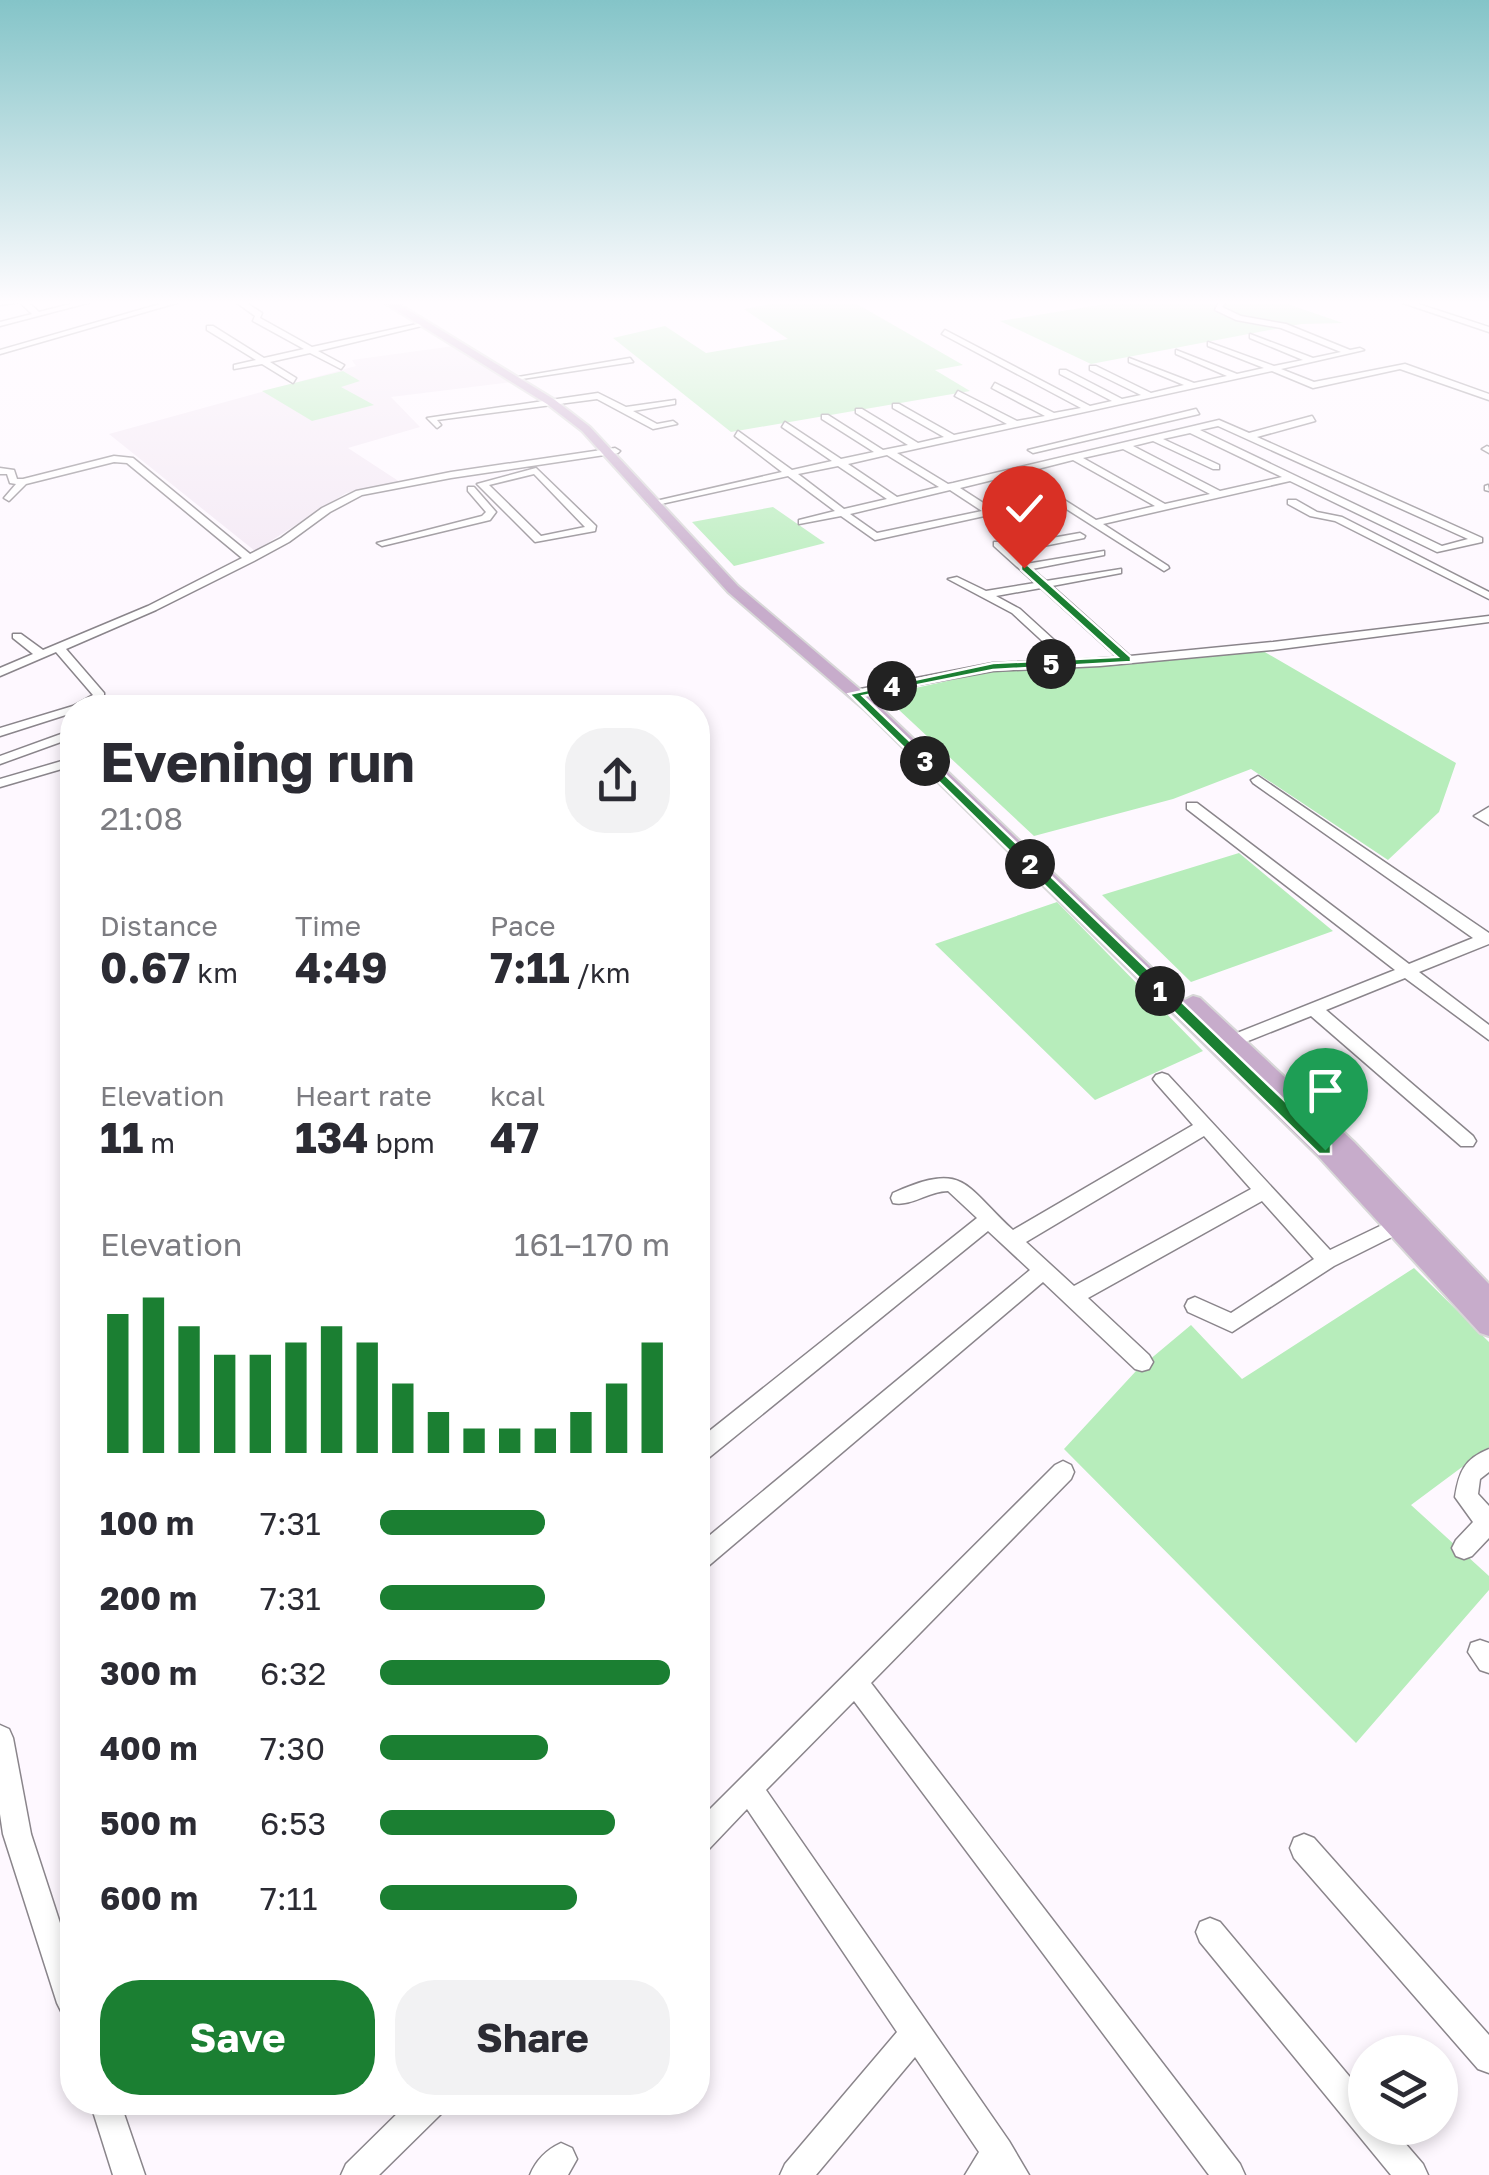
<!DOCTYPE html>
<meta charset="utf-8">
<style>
:root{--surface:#fff;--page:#f2f2f3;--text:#2b2b33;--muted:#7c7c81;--accent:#1b7f32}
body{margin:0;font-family:"Golos Text",sans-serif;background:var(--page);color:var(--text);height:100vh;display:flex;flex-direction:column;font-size:38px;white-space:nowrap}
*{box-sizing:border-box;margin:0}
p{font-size:32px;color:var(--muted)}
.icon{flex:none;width:55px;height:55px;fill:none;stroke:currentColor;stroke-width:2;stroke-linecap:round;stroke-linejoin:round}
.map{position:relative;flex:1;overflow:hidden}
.details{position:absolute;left:60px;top:695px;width:650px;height:1420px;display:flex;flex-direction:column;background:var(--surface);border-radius:40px;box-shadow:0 5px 15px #0003}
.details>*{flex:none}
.buttons{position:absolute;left:1348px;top:2035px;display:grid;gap:20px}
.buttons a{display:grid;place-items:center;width:110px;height:110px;border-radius:50%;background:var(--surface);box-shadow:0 5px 15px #0003;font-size:50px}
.pin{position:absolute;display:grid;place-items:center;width:85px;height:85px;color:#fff;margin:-102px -42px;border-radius:50% 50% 50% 0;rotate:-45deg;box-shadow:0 0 10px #0007}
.pin .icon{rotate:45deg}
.km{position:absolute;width:50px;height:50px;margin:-25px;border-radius:50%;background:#222;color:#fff;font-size:28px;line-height:50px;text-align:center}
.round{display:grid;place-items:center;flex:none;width:105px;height:105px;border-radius:40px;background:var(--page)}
.overview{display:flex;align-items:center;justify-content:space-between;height:170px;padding:0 40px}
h1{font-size:55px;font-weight:700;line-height:75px}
.figures{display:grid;grid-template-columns:repeat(3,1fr);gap:15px;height:170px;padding:10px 40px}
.figures div{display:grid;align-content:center}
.figures b{font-size:42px;font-weight:700}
.figures small{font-size:28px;font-weight:400}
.figures p{font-size:28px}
.chart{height:280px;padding:20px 40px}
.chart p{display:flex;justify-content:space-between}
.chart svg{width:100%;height:180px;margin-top:10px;stroke:var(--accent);stroke-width:6}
.cta{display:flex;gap:20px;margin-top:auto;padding:20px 40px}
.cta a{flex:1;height:115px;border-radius:40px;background:var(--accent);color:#fff;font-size:40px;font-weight:700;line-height:115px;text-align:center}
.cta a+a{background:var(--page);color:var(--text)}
ul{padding:0 40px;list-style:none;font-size:32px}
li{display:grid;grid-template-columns:160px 120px 1fr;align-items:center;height:75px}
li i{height:25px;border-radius:12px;background:var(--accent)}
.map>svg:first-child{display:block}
</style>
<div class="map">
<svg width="1489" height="2175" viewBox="0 0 1489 2175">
<rect width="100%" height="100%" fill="#fef8ff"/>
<path fill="#f3e8f4" d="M454,346L512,382L391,397L420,427L348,448L400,482L346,493L255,551L109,434L356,366L352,360Z"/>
<path fill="#b7edbb" d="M792,300H850L963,365L935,370L970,391L731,432L613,338L665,326L706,353L788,339L744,309Z
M1115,300H1276L1343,323L1301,324L1091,364L1000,321L1118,302Z
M343,371L360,381L341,387L374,405L312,421L262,391Z
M773,507L825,543L734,566L692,522Z
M1263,651L1456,763L1439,812L1388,860L1251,769L1173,799L1034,836L883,695L1003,669Z
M1239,853L1333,931L1191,982L1102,895Z
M1057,902L1203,1051L1095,1100L935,944Z
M1414,1268L1489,1342V1447L1411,1505L1489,1576V1590L1356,1743L1064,1449L1136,1371L1191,1325L1242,1379Z"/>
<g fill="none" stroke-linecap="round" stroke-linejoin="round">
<defs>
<path id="minor" d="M26,300L39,312L86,300H99L0,326V322L32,314L19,302L0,305V301Z
M174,300H187L0,354V350Z
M233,300H242L262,313L260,318L312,347L426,322L430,324L318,351L344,365L341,369L310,353L270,362L296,378L293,383L262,364L234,369V365L256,360L207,330V326H213L264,358L304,349L253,321L255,316Z
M1220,300H1228L1222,307L1241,316L1286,324L1350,350L1360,348L1364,350L1281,369L1314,382L1405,364L1489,394V400L1400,369L1313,388L1272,371L897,453L948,484L953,483L1219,420L1249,433L1312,416L1315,421L1257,437L1482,538V542L1437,552L1290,481L1103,524L1168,566L1169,568L1164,571L1013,475L960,488L1027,531V535L1023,536L989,515L875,540L841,516L799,524V520L835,511L788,476L652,506L647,503L782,472L735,436L738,431L792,470L832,461L782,427L785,422L841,459L874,452L822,419V415H828L883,450L908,445L856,413V409H862L918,443L944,437L893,408V404H899L954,435L1007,424L955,396L958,391L1017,421L1045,416L992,388L995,383L1054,413L1081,408L942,334L945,330L1090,406L1112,401L1060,374V370H1066L1122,399L1141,395L1090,370V366H1096L1151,393L1184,385L1129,362V358L1194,383L1227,376L1176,354V350L1237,374L1264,368L1208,346V342L1274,366L1303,360L1250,338V334L1313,358L1341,352L1281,328L1236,320L1215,310ZM1218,426L1468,539L1442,546L1200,430ZM1190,433L1282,477L1220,491L1133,446L1153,441L1213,469H1219V465L1163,439ZM1123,449L1210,494L1165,504L1083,458ZM887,455L939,487L897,497L848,464ZM1073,460L1155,506L1096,520L1022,473ZM838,466L887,499L844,509L798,474ZM950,490L982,511L877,533L850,514Z
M1394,300H1406L1489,327V332Z
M630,358L633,362L522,379L518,377Z
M598,393L626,407L675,400V404L633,411L657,424L673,421L677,424L653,429L597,399L437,420L441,425L437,428L427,418Z
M1196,409L1199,414L1033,453L1028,450Z
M1487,446L1489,447V453L1482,449Z
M615,448L620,451L618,453L451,478L362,495L330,512L289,542L254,561L156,610L66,649L104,693V699L88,708H72V713L0,736V728L73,706L93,695L56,652L0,676V668L33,654L13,638V634H21L43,650L148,606L242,558L127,463L114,462L26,484L9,501L4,498L16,484L10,483L7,474H0V468L14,470L17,479H23L114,456L133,458L250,554L281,538L322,508L356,491L451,472Z
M536,468L596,526L595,531L535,542L477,484ZM534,474L585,527L541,536L489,485Z
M1488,485L1489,491L1485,490V486Z
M468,487H474L496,512L490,520L382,546L377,543L482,516L486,512L468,491Z
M1288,500H1296L1317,512L1342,517L1489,592V599L1335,521L1310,516L1288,504Z
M1080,533L1085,536L1084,538L1013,552L1026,564L1104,551V555L1032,569L1046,581L1121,569V573L1052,586L1130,656L1273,642L1489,616V622L1273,650L1100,666L993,671L851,697L849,694L855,690L993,663L1063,660L1012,613L948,579L957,577L986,591L1035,583L994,546V542H1002L1007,546ZM1041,588L1117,657L1076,660L1020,609L996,596Z
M72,730V738L0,764V756Z
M72,758V766L0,787V779Z
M1258,776L1489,933V944L1419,972L1489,1025V1040L1405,978L1326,1010L1473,1136L1476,1141L1473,1146H1461L1311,1016L1233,1047L1225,1041L1227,1037L1395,970L1187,809V803H1197L1409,964L1473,938L1253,783L1251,780Z
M1489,807V825L1474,816Z
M1162,1073L1168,1075L1330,1250L1407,1213L1414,1216L1417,1221L1414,1226L1334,1266L1232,1332L1188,1312L1185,1306L1188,1300L1195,1297L1231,1313L1314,1259L1262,1201L1088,1298L1149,1355L1153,1362L1149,1369L1142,1371L1135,1369L1043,1282L706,1568L698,1571V1545L1030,1270L988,1231L706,1460L698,1463V1440L977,1218L948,1191C929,1191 911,1207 893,1203L891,1198L893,1193C965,1161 963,1184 1013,1230L1193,1125L1156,1083L1153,1079L1156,1075ZM1204,1136L1251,1189L1074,1286L1026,1242Z
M1489,1449V1472L1480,1479L1478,1494L1489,1506V1538L1472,1556L1464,1559L1456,1556L1452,1548L1456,1540L1473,1522L1455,1497C1459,1472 1464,1459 1489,1449Z
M1063,1461L1071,1465L1074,1472L1071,1479L871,1683L1240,2164L1245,2175H1209L854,1701L766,1790L1009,2141L1029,2175H965L979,2152L915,2057L816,2175H780L785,2164L897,2032L747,1809L708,1850L698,1854V1821L1055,1465Z
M1480,1640L1489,1643V1673L1480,1670L1468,1652L1471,1643Z
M0,1725L9,1729L13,1738L31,1834L72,1960V2018L62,2013L57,2003L3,1834L0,1814Z
M1304,1834L1314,1838L1489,2035V2073L1478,2069L1294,1858L1290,1848L1294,1838Z
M1210,1918L1220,1922L1365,2095V2128H1392L1423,2164L1428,2175H1391L1200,1942L1196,1932L1200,1922Z
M90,2102H120L145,2175H113Z
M409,2102H446L442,2113L379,2175H341L346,2164Z
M561,2143L572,2148L577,2159L568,2175H530C536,2160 546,2150 561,2143Z"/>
<path id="major" d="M380,300H392L555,400L590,427L738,586L877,704L1185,1000L1193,996L1200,998L1354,1142L1489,1284V1336L1480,1333L1317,1155L865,710L728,592L582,431L547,404Z"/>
</defs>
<use href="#minor" stroke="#8a858b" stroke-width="3"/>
<use href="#major" stroke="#d8d8d8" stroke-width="4"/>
<use href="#minor" fill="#fff" fill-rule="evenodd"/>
<use href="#major" fill="#c7accb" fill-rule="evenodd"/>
</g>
<linearGradient id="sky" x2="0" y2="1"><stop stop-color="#84c4c8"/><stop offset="0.5" stop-color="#fffcff"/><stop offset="1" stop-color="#fffcff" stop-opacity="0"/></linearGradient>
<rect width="1489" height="605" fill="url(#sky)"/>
<path fill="#1b7f32" stroke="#fff" stroke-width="2.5" d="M1021,565H1028L1131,657V662L993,670L863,696L1331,1145V1154H1319L849,694L993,663L1117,657L1021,570Z"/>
</svg>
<div class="buttons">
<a><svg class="icon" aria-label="layers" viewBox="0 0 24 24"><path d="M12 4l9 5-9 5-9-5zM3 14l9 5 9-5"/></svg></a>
</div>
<div class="pin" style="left:1325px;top:1150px;background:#1e9e55"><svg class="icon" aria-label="arrive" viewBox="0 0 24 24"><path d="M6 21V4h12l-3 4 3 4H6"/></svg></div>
<div class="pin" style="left:1024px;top:568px;background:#d93025"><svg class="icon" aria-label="check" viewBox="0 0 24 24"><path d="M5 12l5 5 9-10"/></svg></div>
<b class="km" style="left:1160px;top:991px">1</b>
<b class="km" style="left:1030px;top:864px">2</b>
<b class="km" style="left:925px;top:761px">3</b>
<b class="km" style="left:892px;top:686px">4</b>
<b class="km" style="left:1051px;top:664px">5</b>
<section class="details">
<div class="overview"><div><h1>Evening run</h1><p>21:08</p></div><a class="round"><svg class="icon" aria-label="share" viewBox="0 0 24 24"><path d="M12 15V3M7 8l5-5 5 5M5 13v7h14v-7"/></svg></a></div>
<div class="figures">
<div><p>Distance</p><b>0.67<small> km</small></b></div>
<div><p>Time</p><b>4:49</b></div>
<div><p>Pace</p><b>7:11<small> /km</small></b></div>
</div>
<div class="figures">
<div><p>Elevation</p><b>11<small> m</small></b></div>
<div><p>Heart rate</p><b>134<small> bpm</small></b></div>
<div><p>kcal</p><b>47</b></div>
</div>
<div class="chart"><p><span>Elevation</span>161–170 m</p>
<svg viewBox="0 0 160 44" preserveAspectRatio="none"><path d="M5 44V10M15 44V6M25 44V13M35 44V20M45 44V20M55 44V17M65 44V13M75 44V17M85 44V27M95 44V34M105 44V38M115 44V38M125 44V38M135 44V34M145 44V27M155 44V17"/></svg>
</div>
<ul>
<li><b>100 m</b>7:31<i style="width:57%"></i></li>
<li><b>200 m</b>7:31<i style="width:57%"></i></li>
<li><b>300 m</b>6:32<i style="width:100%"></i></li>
<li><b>400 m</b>7:30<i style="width:58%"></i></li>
<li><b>500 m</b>6:53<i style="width:81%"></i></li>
<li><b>600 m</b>7:11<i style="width:68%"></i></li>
</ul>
<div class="cta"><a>Save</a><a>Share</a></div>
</section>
</div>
